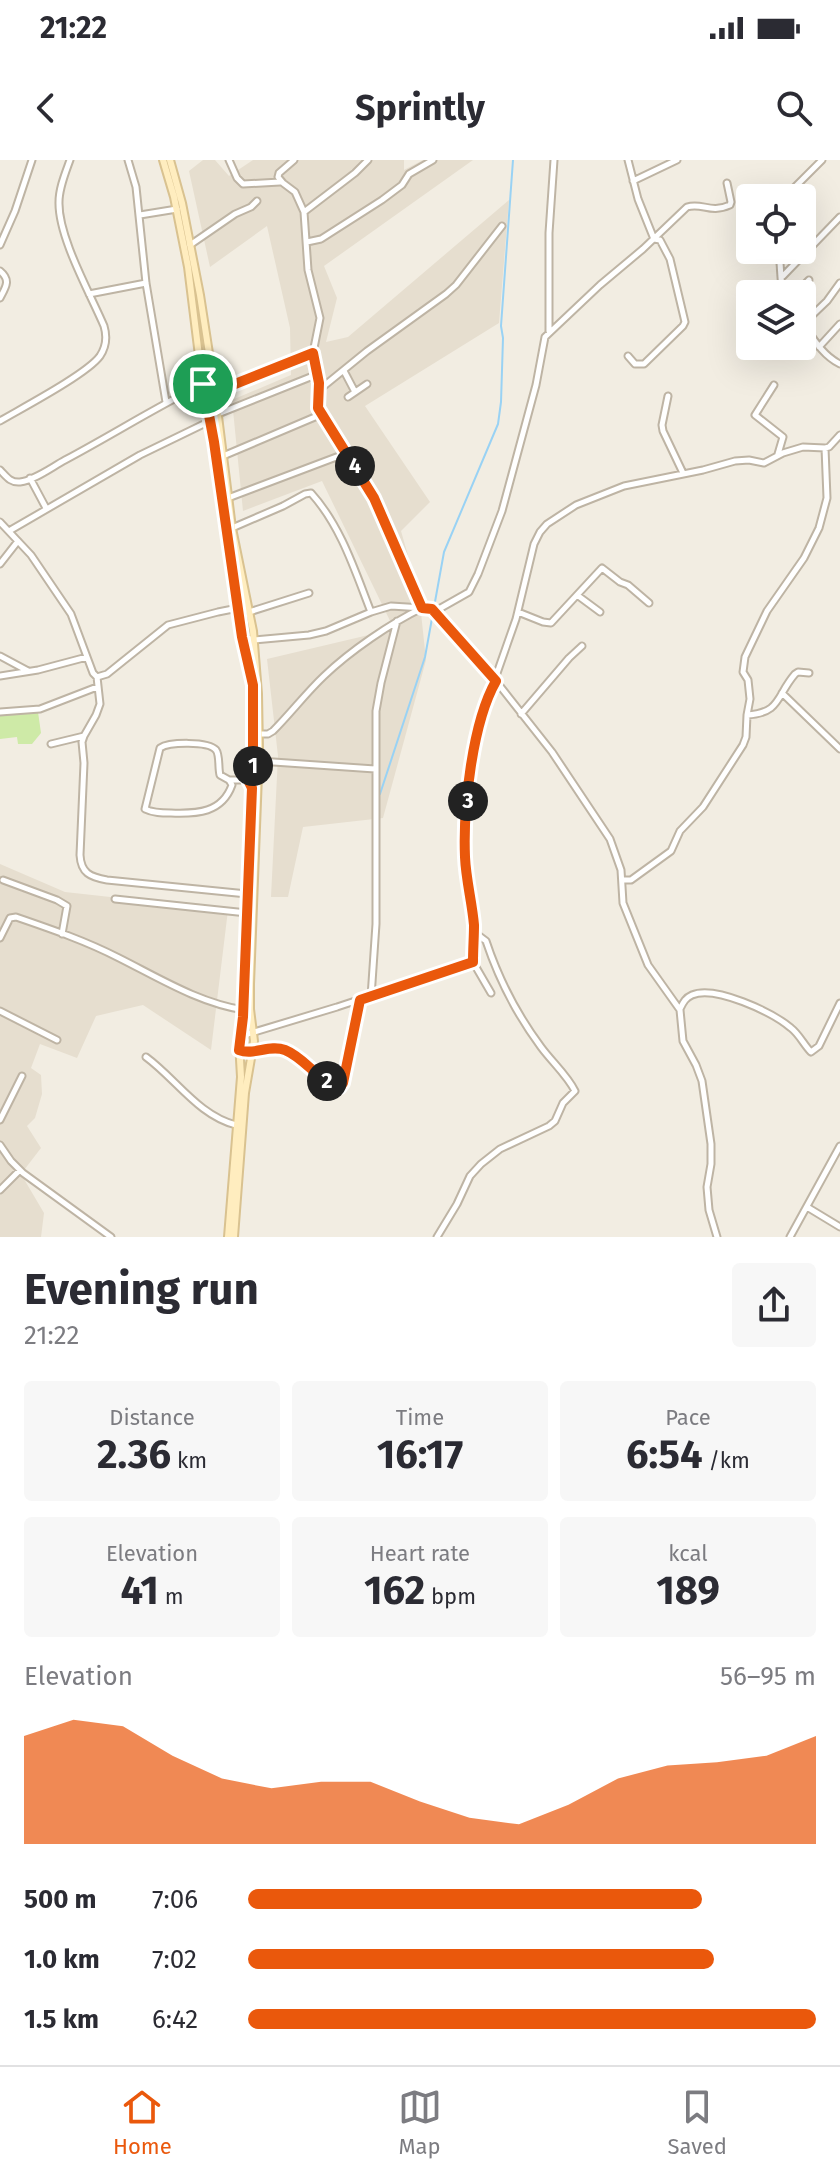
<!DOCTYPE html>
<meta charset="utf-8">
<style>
:root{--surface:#fff;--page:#f7f7f7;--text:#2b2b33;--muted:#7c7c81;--line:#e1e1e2;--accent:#ea580c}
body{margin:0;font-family:"Fira Sans",sans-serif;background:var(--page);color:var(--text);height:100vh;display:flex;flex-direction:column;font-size:30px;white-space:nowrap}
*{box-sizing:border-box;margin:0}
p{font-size:26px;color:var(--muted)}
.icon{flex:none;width:44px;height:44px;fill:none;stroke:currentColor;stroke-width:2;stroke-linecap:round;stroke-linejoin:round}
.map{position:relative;height:1077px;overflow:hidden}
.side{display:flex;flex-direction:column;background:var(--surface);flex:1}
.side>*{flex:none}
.buttons{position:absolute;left:736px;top:24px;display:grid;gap:16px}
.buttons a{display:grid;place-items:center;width:80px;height:80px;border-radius:8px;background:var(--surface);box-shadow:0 8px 32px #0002;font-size:40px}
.pin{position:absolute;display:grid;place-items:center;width:68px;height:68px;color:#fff;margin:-34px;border:4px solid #fff;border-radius:50%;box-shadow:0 2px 8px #0007}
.km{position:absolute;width:40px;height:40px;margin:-20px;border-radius:50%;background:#222;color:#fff;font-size:22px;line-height:40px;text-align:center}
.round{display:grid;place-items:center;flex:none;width:84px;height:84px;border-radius:8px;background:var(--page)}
.overview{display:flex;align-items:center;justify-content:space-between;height:136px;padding:0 24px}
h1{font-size:44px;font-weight:700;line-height:60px}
.stats{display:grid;grid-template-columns:repeat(3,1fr);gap:12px;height:136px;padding:8px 24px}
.stats div{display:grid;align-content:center;border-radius:8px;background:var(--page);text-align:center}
.stats b{font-size:40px;font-weight:700}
.stats small{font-size:22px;font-weight:400}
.stats p{font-size:22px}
.chart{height:224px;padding:16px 24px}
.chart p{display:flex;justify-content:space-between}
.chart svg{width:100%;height:144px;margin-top:8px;fill:var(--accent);opacity:.7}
ul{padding:0 24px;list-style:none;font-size:26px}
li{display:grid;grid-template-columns:128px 96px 1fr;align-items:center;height:60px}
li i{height:20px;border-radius:10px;background:var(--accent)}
.status{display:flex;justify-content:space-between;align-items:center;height:56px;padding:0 40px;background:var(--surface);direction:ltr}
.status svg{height:22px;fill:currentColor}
header{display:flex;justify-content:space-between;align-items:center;height:104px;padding:0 24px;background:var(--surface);font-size:36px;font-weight:700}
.dock{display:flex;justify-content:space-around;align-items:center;height:112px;border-top:2px solid var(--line);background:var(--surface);font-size:22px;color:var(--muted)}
.dock a{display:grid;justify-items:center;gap:4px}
.dock .selected{color:var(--accent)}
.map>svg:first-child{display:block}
</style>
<div class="status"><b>21:22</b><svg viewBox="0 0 49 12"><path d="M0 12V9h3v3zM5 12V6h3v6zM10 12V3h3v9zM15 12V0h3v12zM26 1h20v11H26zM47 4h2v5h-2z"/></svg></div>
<header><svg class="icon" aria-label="back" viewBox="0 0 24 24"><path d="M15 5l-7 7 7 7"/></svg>Sprintly<svg class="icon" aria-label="search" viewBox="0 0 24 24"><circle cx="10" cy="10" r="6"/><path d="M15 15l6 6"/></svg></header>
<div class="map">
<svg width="840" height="1077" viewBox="0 0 840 1077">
<rect width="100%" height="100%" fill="#f2ede2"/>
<path fill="#e6decf" d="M203,0H215L229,16L253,0H404V10L423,0H473L324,106L337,138L326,182L348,177L509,40L499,163L365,246L430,342L401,371L419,434L426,500L383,658L303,667L288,737H271L278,596L267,499L394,469L322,321L243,351L232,240L291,215L290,168L267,66L210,107L189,11Z
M0,704L65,732L228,750L211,890L143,845L96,856L77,898L40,884L31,908L41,915L42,934L35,958L27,966L41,988L21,1014L44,1053L41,1077H0Z"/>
<path fill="#ceeaa7" d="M38,552L41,573L32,584H18L17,577L0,579V553Z"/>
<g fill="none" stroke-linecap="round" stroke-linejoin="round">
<path stroke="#99d2f4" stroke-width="2" d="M380,634L425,497L444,392L498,264L501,242L503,178L501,166L513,0"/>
<defs>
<path id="minor" d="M128,0L136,27L146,123L166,242
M229,0L237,18L243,24L280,22
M628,0L638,39L654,79L660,80L670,99L685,162L683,166L644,204H635L628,196
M633,21L677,0
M784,38L822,0
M304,52L355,13L368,0
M140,55L177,49
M307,82L321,79L382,40L402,25L409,14L433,0
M0,85L15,51L32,0
M190,85L235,54L251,47L257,41
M778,90C782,105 779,120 784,134
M0,111C11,120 6,127 0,138
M783,116L840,57
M89,134L146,123
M795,134L809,120
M802,162C813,178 822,195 840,204
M803,164L827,141L840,123
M549,171V73L554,0
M819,187L840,164
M344,211L355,232
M774,225L755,255L783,277L778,294
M319,230L367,191L446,134L456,125L502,66
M215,232L313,193
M668,236L662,265L663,271L683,313
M348,237L367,224
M218,254L318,214
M0,261C22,248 87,214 100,196C106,187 107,176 104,166C90,133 58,77 59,42C59,28 65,14 70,0
M223,296L322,254
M0,310C6,316 10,323 20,322C35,320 52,307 65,300C112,275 156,247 203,224
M30,318L46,348
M228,338L347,293
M0,362L31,395L71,454L93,513L97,517L107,514L168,465L218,452L243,447L248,450
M232,368L283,346L305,334L311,333C341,366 355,411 371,452
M9,371L140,295L210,261
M0,404L18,381
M577,435L600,452
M433,450L496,521L552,592L610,679L621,710L623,743L648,805L680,850L683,881L696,905L702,921L711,984V1004L707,1027L709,1050L717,1077
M249,452L309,433
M518,452L543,462L551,463L602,408L620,422L628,425L649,443
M243,477L254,480L309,475L326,471L371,452L391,446L439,449L469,432L478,414L502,351L536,225L545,177L600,125L643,89L687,47C702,42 710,54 730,45L731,42L727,23
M0,496L28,511
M0,516L38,510L87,497
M97,517L100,544L96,555L84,576L82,582L84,603L80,695C81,713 90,717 107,720L247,734
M782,533L840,589
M0,552L40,549L97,527
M521,554L569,498L582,486
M747,555C781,553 776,536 795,514L798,512L809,513
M259,574H268L273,571C291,553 306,533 324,516C350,491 391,463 422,448L374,338L318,248L319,223L313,193L320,158L308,110L304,52L295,32L283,23L278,17L279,13L294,0
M51,584L84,576
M259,601L375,609
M229,620L232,625C222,653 197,654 171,653C162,653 153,653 145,649L160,588C169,582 208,581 216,590C220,595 218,608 220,615L229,620H248
M3,720L57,740L67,746L62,774
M622,720H631L671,691L680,671L703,647L743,585L746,577L747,555L750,539L748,520L743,512L745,497L767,451L804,398L819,368L827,338L825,288L829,287L840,275
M115,739L247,753
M0,778L10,758L16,757C51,769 86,781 119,798C159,818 199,843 244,850
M491,833L473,802L474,764L465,687L468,644L471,614L483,553L516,459L534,384L540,372L547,364L576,345L624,326L703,310L735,301L749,300L764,303L783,293L803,287L825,288
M371,837L376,764V551L381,523L397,461
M680,849C683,843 685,838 692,835C715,825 772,852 791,868C799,874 804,885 811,892L819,886L840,843
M0,851L57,880
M241,876L337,847L473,802
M239,890C254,896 269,884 285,890C305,898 318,921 340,927L343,923L360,840
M146,897C176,919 199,956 236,965
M0,960L22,916
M0,985L11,1001L23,1013L111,1077
M0,1030L20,1010
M807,1047L840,1067
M437,1077L457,1044L470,1016L481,1004L500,989L549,966L555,961L563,943L575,931C567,915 552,902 541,887C518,856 498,817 486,781L474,772
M790,1077L840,986"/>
<path id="secondary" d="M163,0L174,37L188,107L201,212L214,282L239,455L253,525V608L248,620L252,628L243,857L239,882L241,917L228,1077
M170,0L182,43L200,135L215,232L232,368L253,471L258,534L259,589L250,824V849L254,881L245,933L234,1077"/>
</defs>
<use href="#minor" stroke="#beb4a4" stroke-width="9"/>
<use href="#secondary" stroke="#d9c290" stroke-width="10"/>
<use href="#minor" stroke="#fff" stroke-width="5"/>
<use href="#secondary" stroke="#ffedbf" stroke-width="6"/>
</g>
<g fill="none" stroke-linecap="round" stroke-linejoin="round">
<defs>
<path id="route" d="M313,193L319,223L318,248L374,338L422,448L432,449L496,521C472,563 463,649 465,697C466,720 472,742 474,765C474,777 473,789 473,802L360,840L343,923L340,927C318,921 305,898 285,890C269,884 254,896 239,890L243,857L252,628L248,620L253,608V525L242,477L214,282L201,212L212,210L215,232Z"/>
</defs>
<use href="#route" stroke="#fff" stroke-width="16"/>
<use href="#route" stroke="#ea580c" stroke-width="10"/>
</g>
</svg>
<div class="buttons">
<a><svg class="icon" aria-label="locate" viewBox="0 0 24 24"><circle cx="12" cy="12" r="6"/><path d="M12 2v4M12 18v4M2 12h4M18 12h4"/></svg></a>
<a><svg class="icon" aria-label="layers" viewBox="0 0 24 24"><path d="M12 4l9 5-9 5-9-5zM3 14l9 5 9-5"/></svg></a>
</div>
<div class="pin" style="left:203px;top:224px;background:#1e9e55"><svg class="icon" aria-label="arrive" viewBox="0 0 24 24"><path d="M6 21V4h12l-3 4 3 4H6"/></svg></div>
<b class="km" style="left:253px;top:606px">1</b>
<b class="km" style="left:327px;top:921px">2</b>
<b class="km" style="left:468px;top:641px">3</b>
<b class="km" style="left:355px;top:306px">4</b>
</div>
<section class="side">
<div class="overview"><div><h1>Evening run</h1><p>21:22</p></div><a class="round"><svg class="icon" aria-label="share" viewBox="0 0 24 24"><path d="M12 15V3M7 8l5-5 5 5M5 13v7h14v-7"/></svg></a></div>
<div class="stats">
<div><p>Distance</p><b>2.36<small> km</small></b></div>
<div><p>Time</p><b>16:17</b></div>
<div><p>Pace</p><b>6:54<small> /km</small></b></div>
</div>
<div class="stats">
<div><p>Elevation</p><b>41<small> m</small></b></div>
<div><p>Heart rate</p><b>162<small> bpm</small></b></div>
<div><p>kcal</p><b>189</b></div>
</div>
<div class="chart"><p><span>Elevation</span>56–95 m</p>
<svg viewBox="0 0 160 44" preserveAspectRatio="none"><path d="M0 44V11L10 6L20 8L30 17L40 24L50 27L60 25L70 25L80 31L90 36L100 38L110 32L120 24L130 20L140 19L150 17L160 11V44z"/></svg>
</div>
<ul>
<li><b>500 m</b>7:06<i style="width:80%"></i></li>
<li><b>1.0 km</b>7:02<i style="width:82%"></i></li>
<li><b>1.5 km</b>6:42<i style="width:100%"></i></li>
</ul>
</section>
<nav class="dock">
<a class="selected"><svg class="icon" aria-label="home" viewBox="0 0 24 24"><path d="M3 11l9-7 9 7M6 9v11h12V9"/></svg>Home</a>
<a><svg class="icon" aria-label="map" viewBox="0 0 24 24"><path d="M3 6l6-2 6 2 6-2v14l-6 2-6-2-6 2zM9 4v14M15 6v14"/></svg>Map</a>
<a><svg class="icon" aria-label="saved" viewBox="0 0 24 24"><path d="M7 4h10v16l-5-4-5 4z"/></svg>Saved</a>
</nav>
